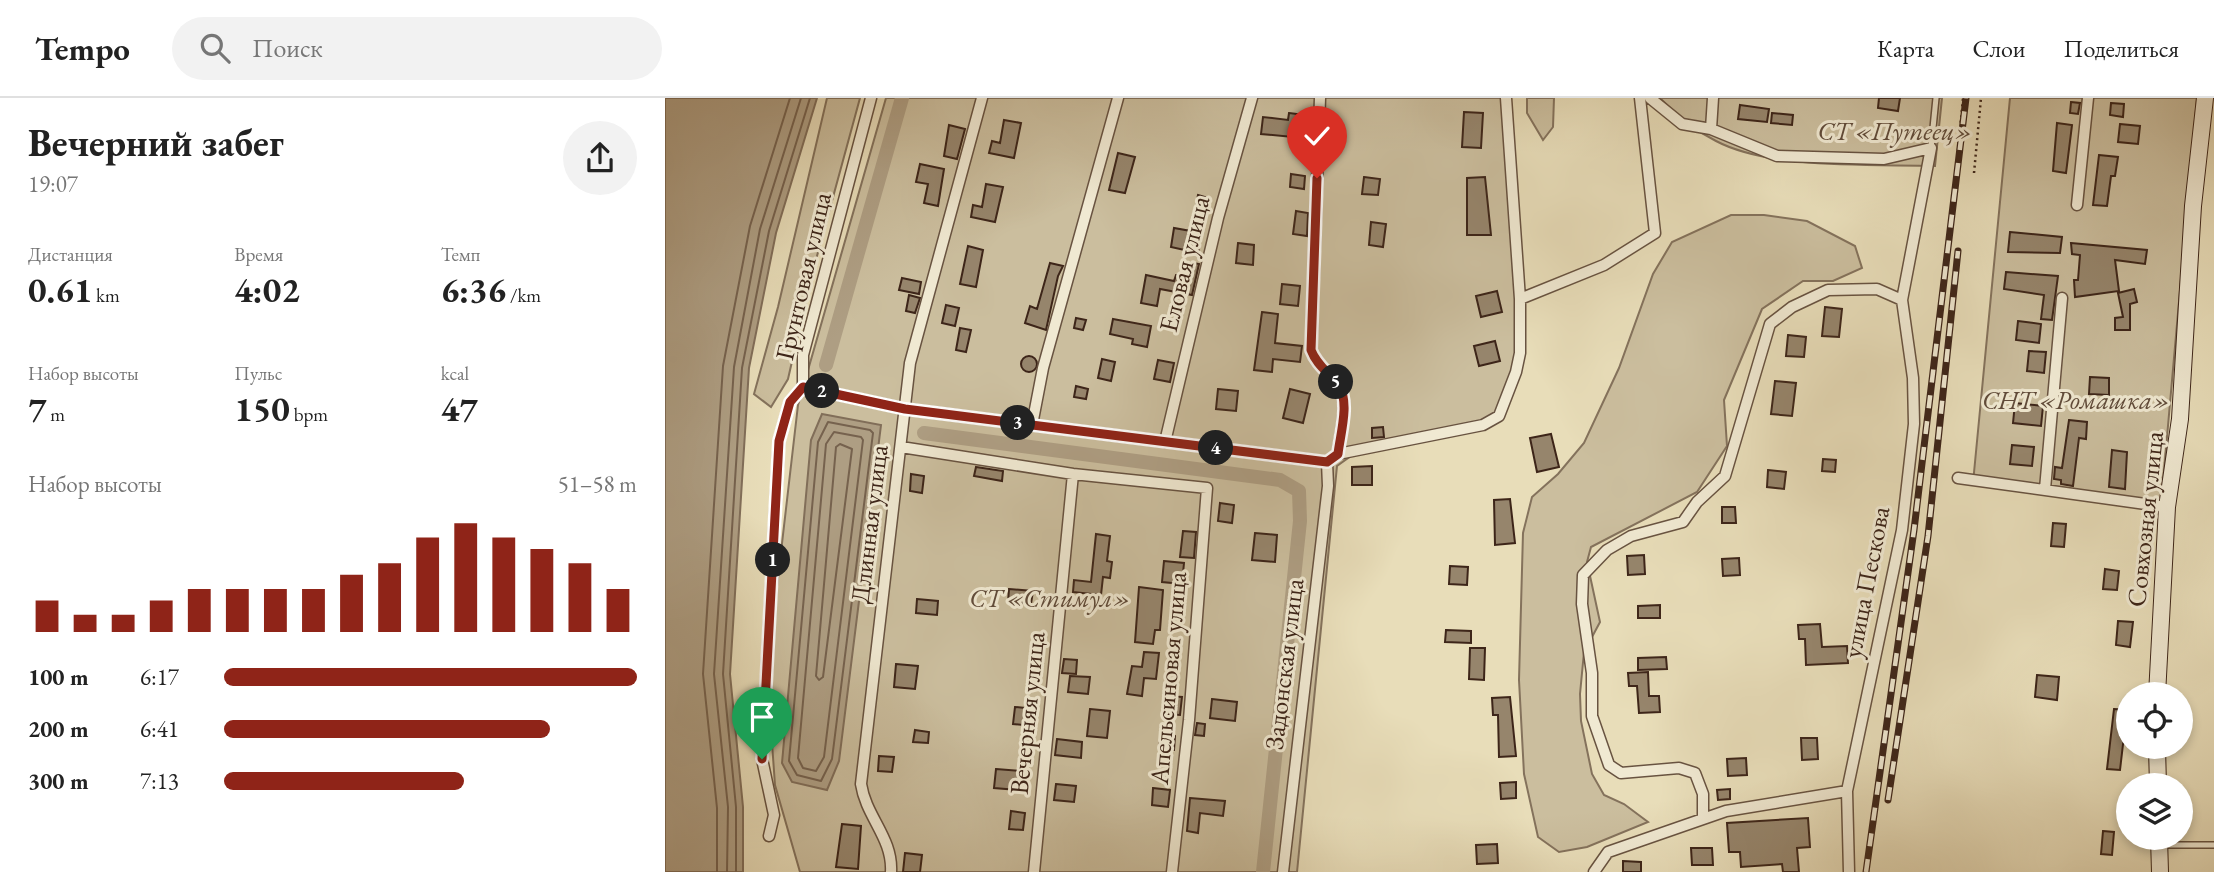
<!DOCTYPE html>
<html lang="ru">
<meta charset="utf-8">
<style>
:root{--surface:#fff;--page:#f2f2f2;--text:#222;--muted:#767676;--line:#e0e0e0;--accent:#8f2418}
body{margin:0;font-family:"EB Garamond",serif;background:var(--page);color:var(--text);height:100vh;display:flex;flex-direction:column;font-size:26px;white-space:nowrap}
*{box-sizing:border-box;margin:0}
p{font-size:23px;color:var(--muted)}
.icon{flex:none;width:38px;height:38px;fill:none;stroke:currentColor;stroke-width:2;stroke-linecap:round;stroke-linejoin:round}
.map{position:relative;flex:1;overflow:hidden}
.panel{display:flex;flex-direction:column;background:var(--surface);width:665px}
.panel>*{flex:none}
.tools{position:absolute;left:1451px;top:584px;display:grid;gap:14px}
.tools a{display:grid;place-items:center;width:77px;height:77px;border-radius:50%;background:var(--surface);box-shadow:0 4px 10px #0003;font-size:35px}
.pin{position:absolute;display:grid;place-items:center;width:60px;height:60px;color:#fff;margin:-72px -30px;border-radius:50% 50% 50% 0;rotate:-45deg;box-shadow:0 0 7px #0007}
.pin .icon{rotate:45deg}
.km{position:absolute;width:35px;height:35px;margin:-18px;border-radius:50%;background:#222;color:#fff;font-size:19px;line-height:35px;text-align:center}
.round{display:grid;place-items:center;flex:none;width:74px;height:74px;border-radius:37px;background:var(--page)}
.head{display:flex;align-items:center;justify-content:space-between;height:119px;padding:0 28px}
h1{font-size:38px;font-weight:700;line-height:52px}
.stats{display:grid;grid-template-columns:repeat(3,1fr);gap:10px;height:119px;padding:7px 28px}
.stats div{display:grid;align-content:center}
.stats b{font-size:35px;font-weight:700}
.stats small{font-size:19px;font-weight:400}
.stats p{font-size:19px}
.chart{height:196px;padding:14px 28px}
.chart p{display:flex;justify-content:space-between}
.chart svg{width:100%;height:126px;margin-top:7px;stroke:var(--accent);stroke-width:6}
ul{padding:0 28px;list-style:none;font-size:23px}
li{display:grid;grid-template-columns:112px 84px 1fr;align-items:center;height:52px}
li i{height:18px;border-radius:9px;background:var(--accent)}
header{display:flex;align-items:center;gap:42px;box-sizing:border-box;height:98px;padding:0 35px;background:var(--surface);border-bottom:2px solid var(--line)}
header strong{font-size:33px}
nav{display:flex;gap:38px;margin-inline-start:auto;font-size:24px}
.search{width:490px;height:63px;background:var(--page);display:flex;align-items:center;gap:18px;box-sizing:border-box;padding:0 24px;border-radius:38px;color:var(--muted);font-size:26px}
main{display:flex;flex:1;min-height:0}
.map>svg:first-child{display:block}
</style>
<header>
<strong>Tempo</strong>
<div class="search"><svg class="icon" aria-label="search" viewBox="0 0 24 24"><circle cx="10" cy="10" r="6"/><path d="M15 15l6 6"/></svg>Поиск</div>
<nav><a>Карта</a><a>Слои</a><a>Поделиться</a></nav>
</header>
<main>
<section class="panel">
<div class="head"><div><h1>Вечерний забег</h1><p>19:07</p></div><a class="round"><svg class="icon" aria-label="share" viewBox="0 0 24 24"><path d="M12 15V3M7 8l5-5 5 5M5 13v7h14v-7"/></svg></a></div>
<div class="stats">
<div><p>Дистанция</p><b>0.61<small> km</small></b></div>
<div><p>Время</p><b>4:02</b></div>
<div><p>Темп</p><b>6:36<small> /km</small></b></div>
</div>
<div class="stats">
<div><p>Набор высоты</p><b>7<small> m</small></b></div>
<div><p>Пульс</p><b>150<small> bpm</small></b></div>
<div><p>kcal</p><b>47</b></div>
</div>
<div class="chart"><p><span>Набор высоты</span>51–58 m</p>
<svg viewBox="0 0 160 44" preserveAspectRatio="none"><path d="M5 44V33M15 44V38M25 44V38M35 44V33M45 44V29M55 44V29M65 44V29M75 44V29M85 44V24M95 44V20M105 44V11M115 44V6M125 44V11M135 44V15M145 44V20M155 44V29"/></svg>
</div>
<ul>
<li><b>100 m</b>6:17<i style="width:100%"></i></li>
<li><b>200 m</b>6:41<i style="width:79%"></i></li>
<li><b>300 m</b>7:13<i style="width:58%"></i></li>
</ul>
</section>
<div class="map">
<svg width="1549" height="774" viewBox="0 0 1549 774">
<rect width="100%" height="100%" fill="#e8ddb9"/>
<filter id="stains"><feTurbulence type="fractalNoise" baseFrequency=".00286" numOctaves="4"/><feColorMatrix values="0 0 0 0 .2 0 0 0 0 .09 0 0 0 0 .02 0 0 0 .5 -.17"/></filter>
<radialGradient id="worn" r=".72"><stop offset=".6" stop-color="#630" stop-opacity="0"/><stop offset="1" stop-color="#630" stop-opacity=".3"/></radialGradient>
<path fill="#cbbe9e" stroke="#84725c" stroke-width="2" d="M162,0H195L146,180L123,281L106,309L89,296L113,209Z
M221,0H845L858,213L845,295L829,321L686,358L672,368L632,774H135L110,687L102,575L133,307Z
M862,0H889L888,29L878,42L862,15Z
M995,0H1277L1270,68C1208,66 1106,72 1051,43C1031,33 1010,16 995,0Z
M1345,0H1532L1496,407L1308,385Z
M1066,117H1099L1142,123L1190,148L1197,170L1168,183H1138L1097,211L1059,302L1062,348L1032,394L926,449L922,464L935,524L919,554L915,596L916,623L927,676L939,697L959,706L983,724L922,749L894,754L873,739L859,676L854,582L858,435L867,399L893,376L919,345L954,270L988,176L1007,144Z"/>
<path fill="#ae9e83" stroke="#816e59" stroke-width="2" d="M0,0H152L111,135L84,270L65,576L78,709V774H0Z
M157,316L216,327L174,663L162,692L127,684L117,665L146,342Z"/>
<g fill="none" stroke-linecap="round" stroke-linejoin="round">
<path stroke="#76624e" stroke-width="2" d="M163,324L205,332L208,335L167,661L156,683L132,677L124,663L153,344Z
M169,334L196,339L198,342L159,659L151,673L138,670L133,660L161,346Z
M175,346L187,351L158,579L154,582L151,578L171,349Z
M52,774V710L38,576L58,268L85,128L125,0
M62,774L63,709L49,576L69,269L95,131L136,0
M71,774V709L58,576L77,270L104,133L145,0"/>
<path stroke="#ae9e83" stroke-width="14" d="M161,267L237,0
M259,335L615,382L634,393L635,423L598,774"/>
</g>
<path fill="#96856c" stroke="#3d2519" stroke-width="2" d="M1214,0H1235L1233,13L1213,10Z
M1406,4L1415,5L1413,16L1405,15Z
M1446,5L1459,6L1458,19L1445,17Z
M1075,7L1104,11L1102,24L1073,21Z
M799,14L818,15L816,50L797,49Z
M624,15L640,17L638,40L596,36L598,19L623,22Z
M1107,15L1128,17L1127,27L1106,25Z
M339,22L356,25L349,60L324,55L327,43L335,45Z
M1392,25L1407,27L1401,75L1388,73Z
M1455,26L1475,28L1473,46L1453,44Z
M284,27L300,31L292,61L279,58Z
M631,40L646,41L645,51L630,50Z
M453,55L470,59L460,95L444,92Z
M1434,57L1453,59L1450,78H1446L1442,108L1428,107Z
M255,66L279,71L273,108L259,105L263,86L251,84Z
M626,76L640,78L639,91L625,89Z
M699,79L715,81L713,97L697,96Z
M820,79L826,137H802V80Z
M321,86L338,89L330,124L306,119L308,107L317,109Z
M533,97L543,100L533,155L506,149L509,130L526,133Z
M631,113L643,115L642,138L628,136Z
M706,124L721,126L718,149L704,147Z
M1345,134L1397,139L1395,155L1343,154Z
M573,145L589,147L588,167L571,165Z
M1406,145L1482,152L1480,166L1450,162L1454,193L1410,199L1409,182H1413L1415,157L1407,156Z
M303,148L318,152L311,189L295,186Z
M523,164L534,166L527,197L495,191L492,208L476,205L481,177L509,183L511,177L520,178Z
M385,165L398,168L393,178L381,232L360,225L365,208L372,211Z
M1341,174L1393,178L1387,222L1376,221L1379,197L1339,191Z
M237,180L256,184L254,196L234,192Z
M617,186L635,188L633,208L615,206Z
M1469,191L1472,204L1465,206V232H1450V220L1458,219L1453,195Z
M832,193L837,214L816,219L811,198Z
M244,197L255,200L250,215L241,213Z
M281,207L294,210L290,228L277,225Z
M1160,209L1177,211L1174,239L1157,238Z
M597,214L613,216L610,245L637,248L635,264L608,261L607,274L589,272Z
M411,220L421,222L418,232L409,230Z
M448,221L486,228L482,249L467,246L468,241L445,236Z
M1353,223L1376,226L1374,245L1351,242Z
M295,230L306,232L301,254L291,252Z
M1123,237L1141,239L1139,259L1121,258Z
M830,243L835,263L814,268L809,248Z
M1364,253L1381,254L1379,275L1362,273Z
M356 266a8 8 0 1 1 16 0a8 8 0 1 1-16 0Z
M437,261L450,264L446,283L433,280Z
M493,262L509,265L505,284L489,281Z
M1425,279L1444,280V297L1424,296Z
M1110,283L1131,285L1127,318L1106,316Z
M411,288L423,291L421,301L409,299Z
M553,291L573,293L571,313L551,311Z
M625,291L645,296L638,325L618,320Z
M1350,305L1378,308L1376,328L1348,325Z
M1404,322L1422,324L1421,341L1414,340L1408,388L1396,386V382L1389,381L1390,369L1397,370Z
M718,329L719,339L707,340V330Z
M886,336L894,369L872,374L865,340Z
M1347,347L1369,349L1367,368L1345,366Z
M1447,352L1462,354L1460,391L1444,389Z
M1158,361L1171,362L1170,374L1157,373Z
M707,368V387H687V369Z
M311,369L338,373L337,383L309,378Z
M1103,372L1121,374L1119,391L1102,389Z
M246,376L259,378L257,395L245,393Z
M845,401L850,445L830,447L829,402Z
M555,405L569,407L567,425L553,423Z
M1057,409H1070L1071,425H1057Z
M1388,425L1401,426L1399,449L1386,448Z
M518,433L531,434L529,460L515,459Z
M590,435L612,437L610,464L587,462Z
M431,436L445,438L442,463L447,464L445,480L438,479L436,497L408,494L409,482L426,484Z
M979,457L980,476L963,477L962,458Z
M1074,460L1075,477L1058,478L1057,461Z
M499,463L519,465L517,486L497,484Z
M785,468L803,469L802,487L784,486Z
M1440,471L1454,473L1452,492L1438,491Z
M474,489L498,492L495,532H490L488,546L470,544Z
M344,491L368,493L366,506L343,504Z
M252,501L273,503L272,517L251,515Z
M995,507V520H973V508Z
M1453,523L1468,524L1465,549L1451,547Z
M1155,526L1157,549L1182,548L1183,565L1141,567L1140,541H1134L1133,527Z
M781,532L806,533V545L780,544Z
M805,550H820L819,582L804,581Z
M479,554L494,555L491,581L479,580L477,598L462,596L467,568L477,569Z
M1001,559L1002,571L973,572V560Z
M399,561L412,562L411,576L397,575Z
M231,566L253,568L250,591L229,589Z
M983,574L984,598H994L995,614L974,615L972,588H964L963,575Z
M1372,577L1394,579L1392,602L1370,599Z
M405,578L425,579L423,596L403,594Z
M502,598L517,599L515,617L500,616Z
M845,599L851,658L834,659L833,617H828L827,600Z
M547,601L572,604L570,623L545,620Z
M350,609L370,611L368,628L348,626Z
M425,611L445,613L442,640L422,638Z
M1449,611L1462,612L1455,672L1442,671Z
M532,625L540,626L539,638L530,637Z
M250,632L264,634L263,645L248,644Z
M496,636L510,638L509,652L494,651Z
M1136,640H1152L1153,661L1137,662Z
M392,641L417,644L416,660L390,657Z
M214,658L229,659L227,674L213,673Z
M1081,660L1082,677L1063,678L1062,661Z
M331,671L355,673L353,692L329,690Z
M851,684V700L836,701L835,685Z
M391,686L411,688L409,704L389,702Z
M488,690L505,692L503,709L487,707Z
M1065,691V701L1053,702L1052,692Z
M525,700L560,703L558,718L535,715L533,735L522,733Z
M346,713L360,715L358,732L344,731Z
M1143,720L1145,749L1132,750L1134,774H1118L1117,766L1076,769L1075,754H1064L1062,725Z
M177,726L196,728L193,771L171,769Z
M1438,733L1449,734L1447,757L1436,756Z
M832,746L833,765L812,766L811,747Z
M1026,750H1047L1048,767H1027Z
M240,755L257,757L255,774H238Z
M958,763L976,764V774H958Z"/>
<g fill="none" stroke-linecap="round" stroke-linejoin="round">
<defs>
<path id="lane" d="M1266,50L1271,0
M1497,747H1549"/>
<path id="street" d="M655,0L646,252C652,266 661,273 671,284C686,302 675,334 673,356
M985,0L1017,26L1046,31L1112,58L1219,61L1266,50L1237,202L1248,280L1249,326L1237,432L1182,693L1184,774
M1046,31L1048,0
M1412,107L1423,0
M855,201L939,167L990,135L975,0
M138,289L240,311L662,364L673,356L818,327L834,318L851,274L855,255V201L841,0
M367,327L378,270L453,0
M500,344L553,120L587,0
M236,349L408,376L542,390L524,622L507,774
M1293,380L1502,409
M1380,391L1397,200
M1038,721V696L1030,675L1014,670L956,675L944,667L927,618V575L917,506L918,477L942,452L966,438L1018,424L1032,404L1060,378L1105,226L1127,209L1163,192L1212,191L1237,202
M104,738L109,717L97,661L114,343L125,304L138,289V257L206,0
M226,774C228,740 201,719 196,686L245,265L317,0
M369,774L408,376
M618,774L663,388L662,364
M929,774L943,754L1061,713L1182,693"/>
<path id="secondary" d="M1492,597L1502,409L1515,321L1528,108L1540,0
M1492,649L1493,688
M1494,740L1495,774"/>
</defs>
<use href="#lane" stroke="#685341" stroke-width="8"/>
<use href="#street" stroke="#685341" stroke-width="13"/>
<use href="#secondary" stroke="#3d2519" stroke-width="18"/>
<path stroke="#3d2519" stroke-width="2.5" stroke-dasharray="2 3.5" stroke-linecap="butt" d="M1291,74L1298,0
M1309,75L1316,0"/>
<use href="#lane" stroke="#f0e9d2" stroke-width="5"/>
<use href="#street" stroke="#f0e9d2" stroke-width="10"/>
<use href="#secondary" stroke="#f0e9d2" stroke-width="16"/>
<defs>
<path id="rail" d="M1223,702L1263,438L1293,153
M1201,774L1249,432L1301,0"/>
</defs>
<use href="#rail" stroke="#3d2519" stroke-width="7"/>
<use href="#rail" stroke="#f0e9d2" stroke-width="4.5" stroke-dasharray="13" stroke-linecap="butt"/>
</g>
<g fill="none" stroke-linecap="round" stroke-linejoin="round">
<defs>
<path id="route" d="M97,661L114,343L125,304L138,289L240,311L662,364L673,356C675,337 685,305 674,288C665,275 652,268 646,252L652,80"/>
</defs>
<use href="#route" stroke="#fff" stroke-width="14"/>
<use href="#route" stroke="#8f2418" stroke-width="9"/>
</g>
<g text-anchor="middle" dominant-baseline="central" stroke-width="6" stroke-linejoin="round" paint-order="stroke">
<g font-size="26" font-style="italic" fill="#604b3a" stroke="#f0e9d2">
<text x="1230" y="33">СТ «Путеец»</text>
<text x="1411" y="302">СНТ «Ромашка»</text>
<text x="385" y="500">СТ «Стимул»</text>
</g>
<g font-size="26" fill="#3d2519" stroke="#f0e9d2">
<text transform="translate(519 166) rotate(-76)">Еловая улица</text>
<text transform="translate(138 178) rotate(-77)">Грунтовая улица</text>
<text transform="translate(1480 421) rotate(-84)">Совхозная улица</text>
<text transform="translate(204 426) rotate(-83)">Длинная улица</text>
<text transform="translate(1201 484) rotate(-79)">улица Пескова</text>
<text transform="translate(619 566) rotate(-83)">Задонская улица</text>
<text transform="translate(503 580) rotate(-85)">Апельсиновая улица</text>
<text transform="translate(362 615) rotate(-84)">Вечерняя улица</text>
</g>
</g>
<rect width="100%" height="100%" filter="url(#stains)"/>
<rect width="100%" height="100%" fill="url(#worn)"/>
</svg>
<div class="tools">
<a><svg class="icon" aria-label="locate" viewBox="0 0 24 24"><circle cx="12" cy="12" r="6"/><path d="M12 2v4M12 18v4M2 12h4M18 12h4"/></svg></a>
<a><svg class="icon" aria-label="layers" viewBox="0 0 24 24"><path d="M12 4l9 5-9 5-9-5zM3 14l9 5 9-5"/></svg></a>
</div>
<div class="pin" style="left:97px;top:661px;background:#1e9e55"><svg class="icon" aria-label="arrive" viewBox="0 0 24 24"><path d="M6 21V4h12l-3 4 3 4H6"/></svg></div>
<div class="pin" style="left:652px;top:80px;background:#d93025"><svg class="icon" aria-label="check" viewBox="0 0 24 24"><path d="M5 12l5 5 9-10"/></svg></div>
<b class="km" style="left:108px;top:462px">1</b>
<b class="km" style="left:157px;top:293px">2</b>
<b class="km" style="left:353px;top:325px">3</b>
<b class="km" style="left:551px;top:350px">4</b>
<b class="km" style="left:671px;top:284px">5</b>
</div>
</main>
